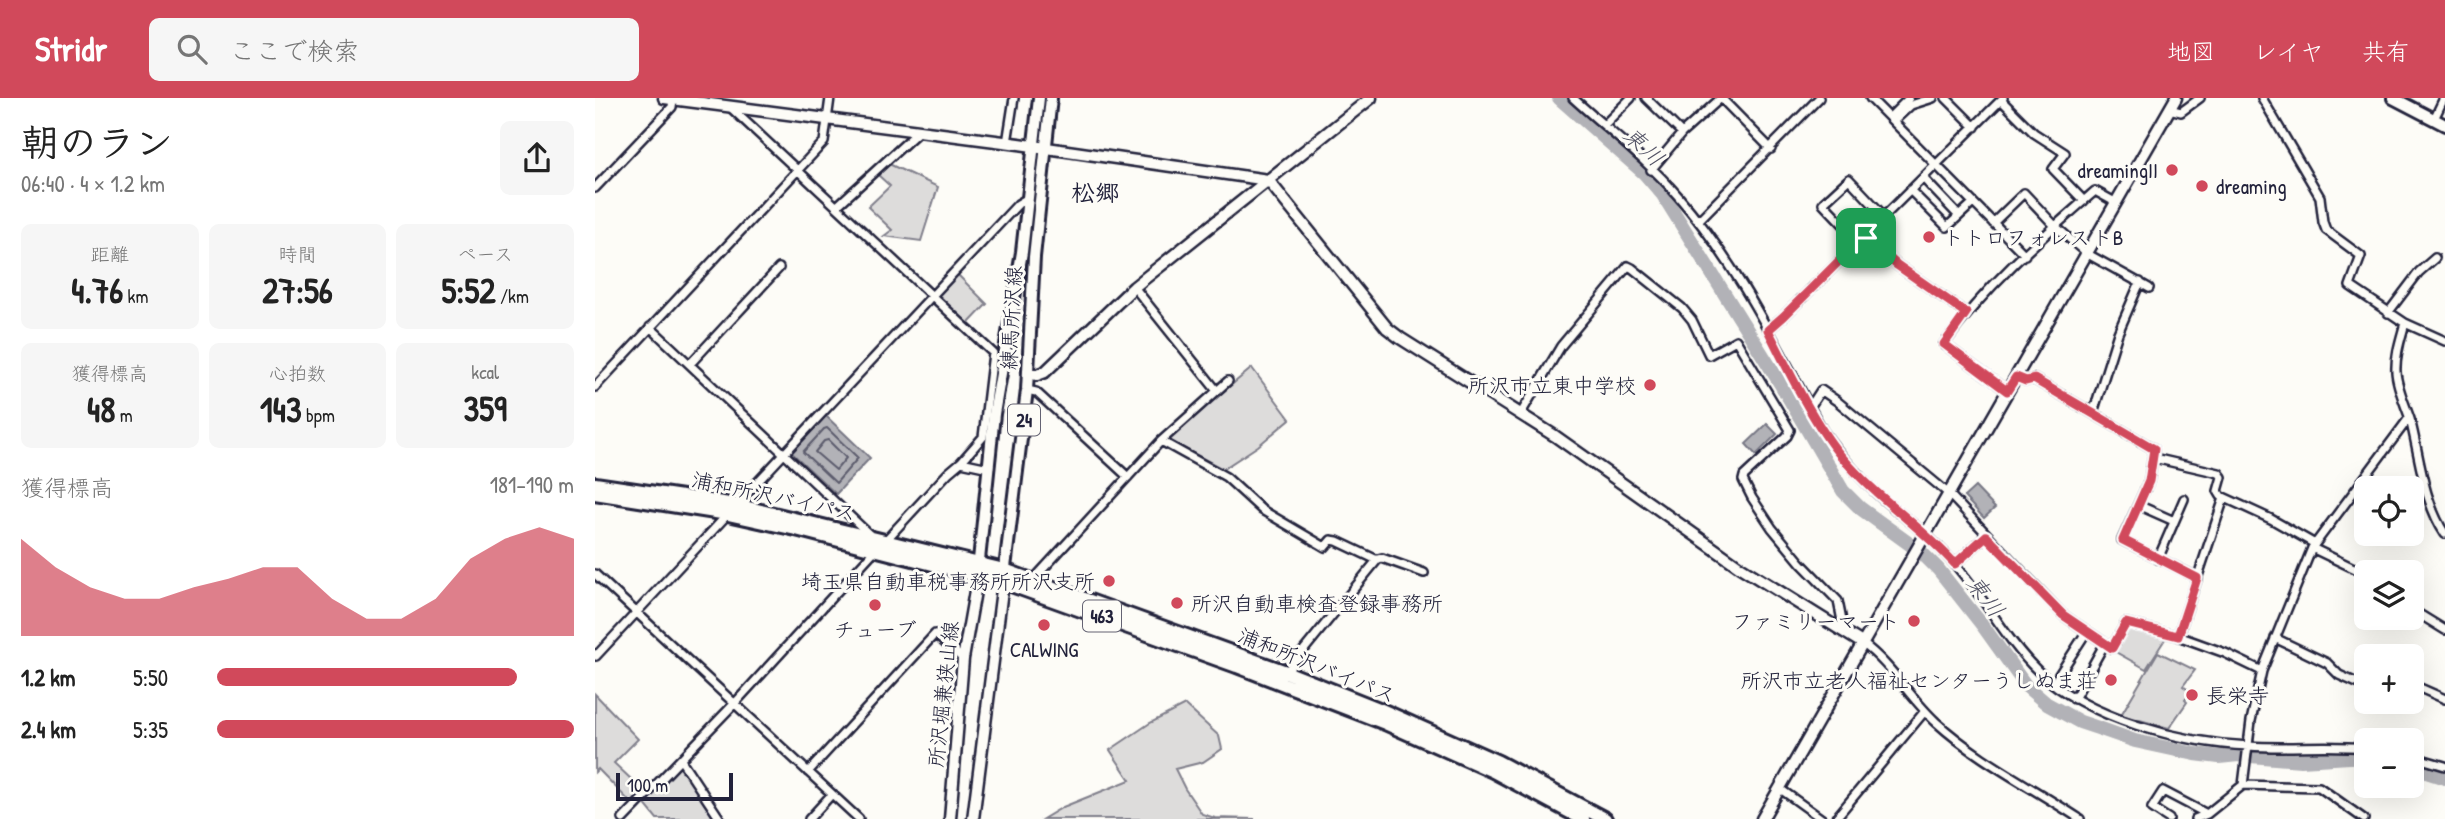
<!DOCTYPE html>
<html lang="ja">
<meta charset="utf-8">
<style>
:root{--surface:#fff;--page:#f6f6f6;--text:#222;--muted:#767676;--accent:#d1495b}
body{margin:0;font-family:"Patrick Hand","Klee One",sans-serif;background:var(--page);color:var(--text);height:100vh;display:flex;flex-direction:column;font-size:26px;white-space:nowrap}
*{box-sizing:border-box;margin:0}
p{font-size:23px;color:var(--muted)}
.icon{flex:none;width:38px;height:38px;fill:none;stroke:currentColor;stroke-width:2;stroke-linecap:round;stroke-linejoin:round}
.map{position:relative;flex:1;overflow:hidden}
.panel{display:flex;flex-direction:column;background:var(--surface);width:595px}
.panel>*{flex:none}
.tools{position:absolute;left:1759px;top:378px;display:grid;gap:14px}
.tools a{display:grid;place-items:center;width:70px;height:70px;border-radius:10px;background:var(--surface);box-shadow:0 7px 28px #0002;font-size:35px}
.scale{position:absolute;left:21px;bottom:18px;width:117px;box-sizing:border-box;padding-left:7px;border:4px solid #22223b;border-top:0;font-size:19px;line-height:24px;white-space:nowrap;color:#22223b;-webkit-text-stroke:5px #fdfcf7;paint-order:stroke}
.pin{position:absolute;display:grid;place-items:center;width:60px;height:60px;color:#fff;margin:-30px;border-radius:14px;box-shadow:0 4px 10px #0006}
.round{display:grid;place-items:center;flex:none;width:74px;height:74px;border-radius:10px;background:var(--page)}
.overview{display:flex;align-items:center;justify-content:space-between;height:119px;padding:0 21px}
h1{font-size:38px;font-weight:800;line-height:52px}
.stats{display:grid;grid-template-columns:repeat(3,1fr);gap:10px;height:119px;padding:7px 21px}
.stats div{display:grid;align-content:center;border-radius:10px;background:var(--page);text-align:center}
.stats b{font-size:35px;font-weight:800}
.stats small{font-size:19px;font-weight:400}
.stats p{font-size:19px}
.chart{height:196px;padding:14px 21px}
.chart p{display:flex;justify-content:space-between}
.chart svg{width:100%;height:126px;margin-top:7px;fill:var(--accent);opacity:.7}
ul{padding:0 21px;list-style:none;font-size:23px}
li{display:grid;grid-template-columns:112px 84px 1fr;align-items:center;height:52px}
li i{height:18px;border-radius:9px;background:var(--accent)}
header{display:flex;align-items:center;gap:42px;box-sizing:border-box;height:98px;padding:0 35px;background:var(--accent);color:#fff}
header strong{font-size:33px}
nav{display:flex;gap:38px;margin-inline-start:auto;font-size:24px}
.search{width:490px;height:63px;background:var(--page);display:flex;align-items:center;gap:18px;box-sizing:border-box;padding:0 24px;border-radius:10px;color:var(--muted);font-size:26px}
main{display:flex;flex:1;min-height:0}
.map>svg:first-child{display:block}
</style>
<header>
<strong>Stridr</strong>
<div class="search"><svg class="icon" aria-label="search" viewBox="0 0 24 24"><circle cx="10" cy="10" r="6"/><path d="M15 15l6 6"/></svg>ここで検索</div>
<nav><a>地図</a><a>レイヤ</a><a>共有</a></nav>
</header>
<main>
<section class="panel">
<div class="overview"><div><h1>朝のラン</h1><p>06:40 · 4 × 1.2 km</p></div><a class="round"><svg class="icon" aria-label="share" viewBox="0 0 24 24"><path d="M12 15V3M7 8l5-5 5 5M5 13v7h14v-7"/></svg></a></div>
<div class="stats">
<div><p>距離</p><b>4.76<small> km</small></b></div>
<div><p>時間</p><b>27:56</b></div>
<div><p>ペース</p><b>5:52<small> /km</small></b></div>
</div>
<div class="stats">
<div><p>獲得標高</p><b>48<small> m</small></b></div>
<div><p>心拍数</p><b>143<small> bpm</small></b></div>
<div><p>kcal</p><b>359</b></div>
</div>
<div class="chart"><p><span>獲得標高</span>181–190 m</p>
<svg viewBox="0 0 160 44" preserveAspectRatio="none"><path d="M0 44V10L10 20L20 27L30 31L40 31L50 27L60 24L70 20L80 20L90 31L100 38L110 38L120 31L130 17L140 10L150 6L160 10V44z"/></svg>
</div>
<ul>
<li><b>1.2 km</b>5:50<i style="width:84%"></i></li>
<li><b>2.4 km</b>5:35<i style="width:100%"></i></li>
</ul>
</section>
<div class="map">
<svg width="1850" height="721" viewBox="0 0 1850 721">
<rect width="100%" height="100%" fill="#fdfcf7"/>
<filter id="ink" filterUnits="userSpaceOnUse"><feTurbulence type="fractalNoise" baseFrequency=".0143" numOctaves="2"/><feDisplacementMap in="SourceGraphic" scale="14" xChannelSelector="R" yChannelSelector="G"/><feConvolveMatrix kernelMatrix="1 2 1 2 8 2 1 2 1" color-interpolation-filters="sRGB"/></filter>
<g filter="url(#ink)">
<path fill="#dddcdb" stroke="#807f8b" stroke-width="2" d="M294,66L343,89L326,143L289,138L297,132L273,109L295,88L282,76Z
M361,175L392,206L372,227L340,196Z
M657,270L695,321L663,348L628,371L571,341Z
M1534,530L1572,538L1551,571L1519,553L1530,531Z
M1563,554L1600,572L1588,588L1596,594L1590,602L1592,604L1574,630L1526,617Z
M0,596L43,641L19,665L55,699L86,668L89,669L122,721H62L49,705L37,706L3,671L0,674Z
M590,607L624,638L627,651L608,664L580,671L590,691L607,716L620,720L660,721H448L468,709L535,682L515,652L555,625Z"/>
<path fill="#b2b2b7" stroke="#787885" stroke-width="2" d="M231,318L275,360L241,396L196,354Z
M1172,326L1182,336L1161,357L1151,346Z
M1380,389L1400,410L1389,420L1369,399Z"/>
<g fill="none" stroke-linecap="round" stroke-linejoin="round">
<path stroke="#5c5c6d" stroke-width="2" d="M232,330L263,360L241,385L208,354L229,331Z
M233,342L251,360L241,372L220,354L229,343Z"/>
<path stroke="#b2b2b7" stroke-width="14" d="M964,0L1049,75L1068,97L1185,285L1248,393L1265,410L1327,455L1343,471L1388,528L1431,588L1452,606L1485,624L1509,632L1540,643L1600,656L1624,659L1643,657L1706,662L1771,658
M1816,669L1850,680"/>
<defs>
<path id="street" d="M978,0C1013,32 1052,62 1083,98C1144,168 1184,253 1228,333C1246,358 1265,381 1288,401C1311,421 1335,438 1355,461C1388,496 1409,540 1443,573C1493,621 1587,645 1654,648C1693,651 1732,646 1771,650
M1051,0L1087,35
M1126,0L1176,51
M1275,0L1430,157
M1351,0L1380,29
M1667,0L1725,99L1728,124L1731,132L1766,158L1755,188L1810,225L1850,243
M1406,2L1439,35L1470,55L1458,71L1489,103
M135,9L398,255L388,339L366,364
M1574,11L1586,14L1605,0
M1295,19L1314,0
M1839,21L1849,0
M1299,23L1316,7L1338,0
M1009,27L1036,0
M412,45L419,0
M1056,72L1087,35L1126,0
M1328,80L1364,118
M0,90L77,9L78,1
M1315,92L1352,129L1378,105
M242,108L324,33
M1103,123L1224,0
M1398,125L1429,95L1460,128L1491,155L1554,190
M1269,138L1302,167L1371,215
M1264,143L1228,105L1254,81L1289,118
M539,189L622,293
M1793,215L1824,174L1840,160
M1810,225C1806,240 1800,257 1801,274C1802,289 1810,306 1815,321C1825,359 1828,403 1850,436
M55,229L276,438
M1173,232L1189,218L1408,0
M95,266L184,170
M1421,279L1431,283L1439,281L1559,351L1554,383L1527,442L1603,480
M0,289L229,44L235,0
M432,292L441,294L533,379
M1412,293L1349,246C1391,187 1446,140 1500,93L1520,104
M1215,309L1226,292L1242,303L1354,396L1468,517L1517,550L1531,525L1583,538L1630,555L1667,573
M1498,315L1523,235L1545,184
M925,317L966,248L1033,168L1037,170L1087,210L1097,222L1114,257L1141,242L1195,332L1192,338L1149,378L1148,382L1157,400L1177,430L1206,465L1243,503L1249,533
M566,343L633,283
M1559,360L1624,375L1627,379L1623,393L1626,398L1676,421L1720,446
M141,407L423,106L433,100
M1543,407L1579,423
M290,443L353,375L366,364L394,370
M1717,450L1771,476
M1563,461L1589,401
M1360,466L1391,438
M0,476L264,721
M438,482L566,343L631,379L667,412L730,449L736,442L742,443L780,461H783
M1816,511L1850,532
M1583,538L1629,400
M1680,540L1732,565L1744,577L1771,589
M1267,545C1297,567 1314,599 1341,624C1384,663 1437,689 1485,721
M0,556L1,558L133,416
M691,574L783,461L787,460L829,475
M1458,586L1492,533
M1816,586L1850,601
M1479,601L1510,545
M1816,658L1850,668
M86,662L125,721
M213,674L340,536L368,561
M1648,687L1656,623L1667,573L1717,450L1814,320
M1184,690L1227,721
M28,721L140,605L281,451
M214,721L237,696
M1240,721L1330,613
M1574,721L1557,710L1568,693L1612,716
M1600,721L1612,716L1648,687L1724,689L1769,721"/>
<path id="secondary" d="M69,0L424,46L673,82L792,230L805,240L960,338L1145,469L1267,545
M433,275L442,277L450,274L539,189L776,0
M355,721L368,561L383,476
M378,721L408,484
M1167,721L1581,0"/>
<path id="primary" d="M1798,0L1850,27
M383,472L399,316L427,154L444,0
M409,478L432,292L439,159L456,0"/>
<path id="highway" d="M0,386L141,407L409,472L691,574L784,611L903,664L1010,721
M0,395L133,416L201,431L408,484L642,568L790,625L898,673L988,721"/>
</defs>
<use href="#street" stroke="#22223b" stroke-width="12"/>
<use href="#secondary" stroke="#22223b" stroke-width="15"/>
<use href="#primary" stroke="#22223b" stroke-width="16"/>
<use href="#highway" stroke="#22223b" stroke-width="18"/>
<use href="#street" stroke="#fdfcf7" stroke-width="7"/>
<use href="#secondary" stroke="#fdfcf7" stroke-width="10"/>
<use href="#primary" stroke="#fdfcf7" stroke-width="10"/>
<use href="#highway" stroke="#fdfcf7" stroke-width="12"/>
</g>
</g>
<g fill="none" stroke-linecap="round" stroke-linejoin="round" filter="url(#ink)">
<defs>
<path id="route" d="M1269,138L1302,167L1371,215L1349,246L1412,293L1421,279L1431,283L1439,281L1559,351L1554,383L1528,442L1602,480L1583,538L1531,525L1517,550L1468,517L1391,438L1360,466C1325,427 1280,399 1246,358C1219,326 1192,270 1173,232L1189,218Z"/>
</defs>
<use href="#route" stroke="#fff" stroke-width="14"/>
<use href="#route" stroke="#d1495b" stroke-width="9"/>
</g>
<g fill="#d1495b" stroke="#fdfcf7" stroke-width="2.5">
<circle cx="1577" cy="72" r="7"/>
<circle cx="1607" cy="88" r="7"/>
<circle cx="1334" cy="139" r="7"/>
<circle cx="1055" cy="287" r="7"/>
<circle cx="514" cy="483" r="7"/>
<circle cx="582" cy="505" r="7"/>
<circle cx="280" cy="507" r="7"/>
<circle cx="1319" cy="523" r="7"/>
<circle cx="449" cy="527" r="7"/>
<circle cx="1516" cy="582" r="7"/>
<circle cx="1597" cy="597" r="7"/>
</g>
<g text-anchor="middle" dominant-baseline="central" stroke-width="6" stroke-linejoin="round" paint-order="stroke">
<g fill="#fdfcf7" stroke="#646373" stroke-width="2">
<rect x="413" y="306.5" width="32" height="31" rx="5"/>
<rect x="488" y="502.5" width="38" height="31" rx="5"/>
</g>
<g font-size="19" font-weight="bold" fill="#22223b">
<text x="429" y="322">24</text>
<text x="507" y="518">463</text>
</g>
<g font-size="21" fill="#22223b" stroke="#fdfcf7" text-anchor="end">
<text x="1563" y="72">dreamingII</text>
<text x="1621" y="88" text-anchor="start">dreaming</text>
<text x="1348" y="139" text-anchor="start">トトロフォレストB</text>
<text x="1041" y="287">所沢市立東中学校</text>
<text x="500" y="483">埼玉県自動車税事務所所沢支所</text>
<text x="596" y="505" text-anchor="start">所沢自動車検査登録事務所</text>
<text x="1305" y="523">ファミリーマート</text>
<text x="280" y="531" text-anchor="middle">チューブ</text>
<text x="449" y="551" text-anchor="middle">CALWING</text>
<text x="1502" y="582">所沢市立老人福祉センターうしぬま荘</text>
<text x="1611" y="597" text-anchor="start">長栄寺</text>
</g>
<g font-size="21" fill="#22223b" stroke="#fdfcf7">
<text transform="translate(416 220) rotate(-87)">練馬所沢線</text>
<text transform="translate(179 398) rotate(12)">浦和所沢バイパス</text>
<text transform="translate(722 567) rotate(22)">浦和所沢バイパス</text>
<text transform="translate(348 596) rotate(-84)">所沢堀兼狭山線</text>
</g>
<g font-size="23" font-style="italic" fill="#545466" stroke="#fdfcf7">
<text transform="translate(1049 48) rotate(43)">東川</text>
<text transform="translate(1391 498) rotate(53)">東川</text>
</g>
<g font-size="24" font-weight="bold" fill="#22223b" stroke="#fdfcf7">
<text x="500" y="94">松郷</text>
</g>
</g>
</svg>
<div class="tools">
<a><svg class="icon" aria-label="locate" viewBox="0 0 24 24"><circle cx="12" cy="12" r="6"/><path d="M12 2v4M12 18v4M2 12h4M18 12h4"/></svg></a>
<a><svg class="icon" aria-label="layers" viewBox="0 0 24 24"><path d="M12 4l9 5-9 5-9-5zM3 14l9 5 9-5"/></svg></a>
<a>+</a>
<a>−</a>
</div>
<div class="scale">100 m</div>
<div class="pin" style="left:1271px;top:140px;background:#1e9e55"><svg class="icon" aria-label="arrive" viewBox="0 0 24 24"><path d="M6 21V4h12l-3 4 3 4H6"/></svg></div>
</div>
</main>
